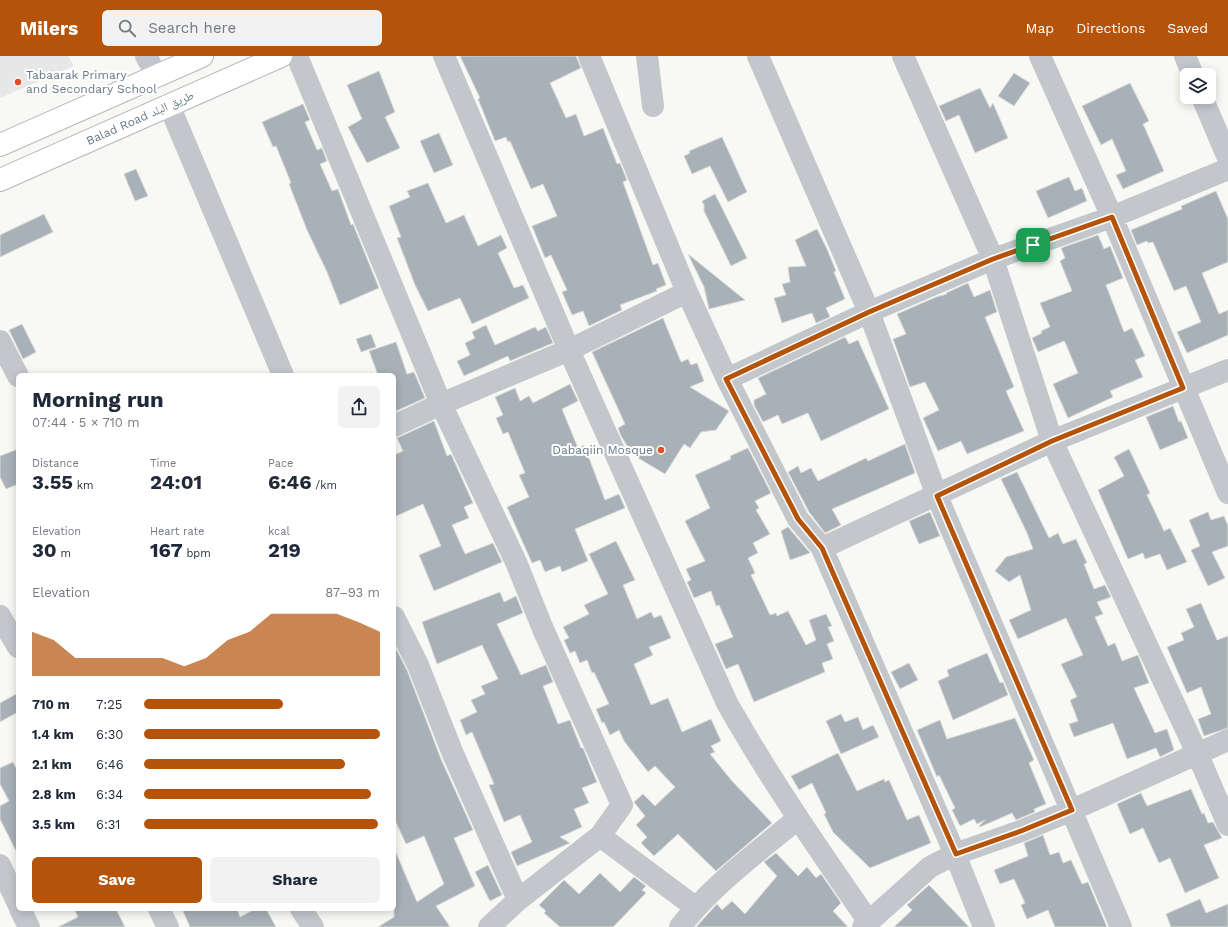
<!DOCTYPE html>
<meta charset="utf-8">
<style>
:root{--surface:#fff;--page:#f2f2f3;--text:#1f2937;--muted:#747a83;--accent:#b45309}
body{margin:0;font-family:"Work Sans","Noto Naskh Arabic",sans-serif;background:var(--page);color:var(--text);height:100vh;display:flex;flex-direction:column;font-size:15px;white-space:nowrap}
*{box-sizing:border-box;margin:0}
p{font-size:13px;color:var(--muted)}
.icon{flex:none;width:22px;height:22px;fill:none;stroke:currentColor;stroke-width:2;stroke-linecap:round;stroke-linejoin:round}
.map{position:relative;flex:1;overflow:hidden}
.side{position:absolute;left:16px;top:317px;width:380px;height:538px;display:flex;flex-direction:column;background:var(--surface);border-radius:6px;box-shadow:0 2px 10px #0003}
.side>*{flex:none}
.buttons{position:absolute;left:1180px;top:12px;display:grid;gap:8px}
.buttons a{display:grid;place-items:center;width:36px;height:36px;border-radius:6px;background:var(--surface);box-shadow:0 2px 10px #0003;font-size:20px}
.pin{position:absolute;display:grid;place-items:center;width:34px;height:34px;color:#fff;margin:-17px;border-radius:8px;box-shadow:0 2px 6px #0006}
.round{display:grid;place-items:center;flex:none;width:42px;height:42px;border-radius:6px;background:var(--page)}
.overview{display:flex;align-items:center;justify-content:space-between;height:68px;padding:0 16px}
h1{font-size:22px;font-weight:700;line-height:30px}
.metrics{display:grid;grid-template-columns:repeat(3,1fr);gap:6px;height:68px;padding:4px 16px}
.metrics div{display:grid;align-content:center}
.metrics b{font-size:20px;font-weight:700}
.metrics small{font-size:11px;font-weight:400}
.metrics p{font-size:11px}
.chart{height:112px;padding:8px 16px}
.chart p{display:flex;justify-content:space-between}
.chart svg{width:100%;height:72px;margin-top:4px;fill:var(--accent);opacity:.7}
.primary-button{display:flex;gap:8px;margin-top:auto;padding:8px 16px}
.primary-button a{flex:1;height:46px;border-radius:6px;background:var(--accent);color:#fff;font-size:16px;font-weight:700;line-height:46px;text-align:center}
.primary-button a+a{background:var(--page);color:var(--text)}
ul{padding:0 16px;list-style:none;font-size:13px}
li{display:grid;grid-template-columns:64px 48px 1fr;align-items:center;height:30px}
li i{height:10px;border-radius:5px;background:var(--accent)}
header{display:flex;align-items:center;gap:24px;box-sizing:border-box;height:56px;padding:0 20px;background:var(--accent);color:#fff}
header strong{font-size:19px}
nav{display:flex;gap:22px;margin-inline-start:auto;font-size:14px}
.search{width:280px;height:36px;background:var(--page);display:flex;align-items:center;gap:10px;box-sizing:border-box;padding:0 14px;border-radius:6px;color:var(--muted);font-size:15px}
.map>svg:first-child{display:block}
</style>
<header>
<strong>Milers</strong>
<div class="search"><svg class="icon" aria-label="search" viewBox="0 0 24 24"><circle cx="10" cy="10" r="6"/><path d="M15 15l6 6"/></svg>Search here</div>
<nav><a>Map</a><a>Directions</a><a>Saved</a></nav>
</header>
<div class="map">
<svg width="1228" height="871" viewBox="0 0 1228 871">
<rect width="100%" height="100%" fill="#f8f8f5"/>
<path fill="#e6e7e6" d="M0,0H68L74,10L0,42Z"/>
<path fill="#a8b1b7" stroke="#dadad7" d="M460,0H576L581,12L550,27L566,62L576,58L584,80L603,72L617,108L620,107L627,124L623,126L653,209L658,207L666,229L656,233L657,235L620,249L622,254L589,270L583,255L572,259L562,236L567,234L551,199L545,202L532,170L557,160L543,128L531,133L510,85L508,86L506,81L495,85L478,43L480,42Z
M379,15L395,56L385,61L400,92L367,107L348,71L362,63L347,29Z
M1014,17L1030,27L1014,50L998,40Z
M1130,27L1149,65L1143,68L1164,115L1123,133L1116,119L1126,115L1112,83L1101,89L1082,50Z
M980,32L990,52L993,47L1008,82L975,97L959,59L946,65L939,50Z
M303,48L310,64L305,66L317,94L322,92L327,105L320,108L332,135L338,133L351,169L353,168L379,232L340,249L327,216L307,174L289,128L291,127L276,90L273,91L262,66Z
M439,77L453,109L434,117L420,85Z
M722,81L747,136L728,146L710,110L692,118L684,100L690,97L689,95Z
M136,113L148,140L135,145L124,118Z
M1069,121L1075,135L1082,132L1087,145L1048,162L1036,135Z
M428,127L446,167L464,159L478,190L501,179L507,192L498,197L514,232L523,229L529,242L472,268L460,242L428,255L415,229L397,182L401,181L389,150L410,141L407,135Z
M1216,135L1228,163V206L1202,217L1219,258L1228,254V279L1187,297L1177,276L1201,266L1186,230L1174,235L1153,186L1148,187L1147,185L1137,189L1131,174L1182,153L1181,150Z
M715,138L747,202L731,210L704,155V149L702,145Z
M44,158L53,176L0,201V179Z
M817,173L827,193L836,215L834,216L845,243L826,252L830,261L816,267L812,257L782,267L774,242L786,239L782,228L790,226L788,211L806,210L795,184Z
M1098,179L1104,193L1110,190L1123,222L1106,229L1124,276L1132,272L1145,300L1135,304L1143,321L1110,335L1113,341L1068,362L1053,328L1078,317L1065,286L1064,285L1038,296L1032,282L1042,277L1041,275L1050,271L1040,247L1072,235L1060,205L1065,202L1061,192Z
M688,198L745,244L709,253L704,231Z
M968,227L974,241L990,234L997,256L985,261L1014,331L1006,335L1024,375L967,398L961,385L938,395L923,362L939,354L925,326L910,331L893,283L906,278L897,258L936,241L947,238L946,237Z
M663,262L681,306L688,303L691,309L697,307L704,325L690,331L729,355L716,374L701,376L690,392L684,388L665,418L633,399L621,380L618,372L625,368L592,296Z
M22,268L36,296L23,303L9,274Z
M486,269L495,289L535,271L538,275L546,271L553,287L510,305L508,300L464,320L457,305L470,299L465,287L475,282L472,276Z
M371,278L376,291L361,296L356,283Z
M845,281L849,288L858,284L889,353L821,385L808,357L782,368L778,359L763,366L754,349V344L766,338L758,322Z
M396,286L407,318L414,316L425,342L394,356V319H378L369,295Z
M570,328L578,345L562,353L578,392L584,389L605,444L619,438L625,452L575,473L588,505L562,516L560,510L545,516L540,504L532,507L507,451L529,441L519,419L525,417L508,376L503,378L496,362L503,359L495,341L515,332L520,345L529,340L533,347Z
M1173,350L1179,366L1181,365L1188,382L1160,394L1146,361Z
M434,365L447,400L451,398L473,447L464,451L469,462L452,469L465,498L493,487L502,506L434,535L419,499L441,490L423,448L394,461V399L403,395L397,382Z
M905,388L915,417L832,453L841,469L825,477L809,456L788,416L798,410L801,417L811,412L818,425L866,402L868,405Z
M748,392L771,437L755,445L759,452L756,454L770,478L753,487L758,497L748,502L755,517L751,519L770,559L776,557L777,560L788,555L806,589L816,584L809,564L826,558L832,570L828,571L834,585L827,588L833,603L822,607L825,616L754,646L738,608L726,613L715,588L733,581L719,549L716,550L711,535L694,542L687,526L691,524L686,513L705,505L685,465L710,452L695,419L731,403L730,400Z
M18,393V428L6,433L0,421V400Z
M1129,393L1150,437L1147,439L1164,475L1170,472L1187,506L1167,514L1160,498L1145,503L1143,497L1128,503L1098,434L1124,420L1114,401Z
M1017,416L1049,482L1058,477L1063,488L1076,483L1087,507L1084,508L1094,533L1105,529L1111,541L1097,546L1103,558L1095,561L1108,590L1115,587L1122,605L1138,599L1149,627L1134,632L1155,677L1167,673L1174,694L1160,701L1156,692L1127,703L1113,667L1074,681L1069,668L1078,665L1070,644L1077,641L1061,608L1083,599L1066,562L1018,583L1009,564L1031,554L1020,519L1009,526L995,515L1006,501L1033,493L1027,477L1001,423Z
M930,456L940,480L919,488L909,465Z
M1208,456L1211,464L1224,460L1228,470V490L1212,496L1225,522L1208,530L1191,494L1200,490L1189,464Z
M788,471L810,497L790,504L781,475Z
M616,485L635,524L623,529L637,563L651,556L654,562L661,559L671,582L649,591L653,599L634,608L651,649L668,642L682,676L711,663L721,685L711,690L715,696L710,698L732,725L772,767L716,815L678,778L654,800L641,787L647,781L636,769L645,760L634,746L643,738L655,750L675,731L655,710L648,716L624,685L619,674L610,679L604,666L602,667L596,653L609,648L594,616L592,617L587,604L580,607L575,595L570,597L564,584L569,582L563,571L589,558L584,549L608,538L589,498Z
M500,536L504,546L516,540L523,557L497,568L521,619L546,609L553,626L543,630L558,668L570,664L581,692H583L597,726L582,732L589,747L574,753L582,771L560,781L570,787L517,810L511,796L532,786L520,759L504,766L489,729L494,728L472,676L466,679L460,664L477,656L471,644L485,638L481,630L498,623L482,589L437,608L422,566Z
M1201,547L1217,584L1228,580V672L1204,680L1198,663L1211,658L1201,631L1187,637L1167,591L1184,584L1181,577L1194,571L1186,553Z
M394,589L407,614L441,703L473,774L454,782L475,830L436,850L450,871H378L394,861V792L417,846L444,828L424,780L406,788L394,762Z
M987,597L1000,627L1003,626L1008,639L953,664L938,625L949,620L947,614Z
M909,607L918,624L900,633L891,616Z
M18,637V656L0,666V647Z
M841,658L845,666L858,661L863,674L873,669L879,681L841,698L826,665Z
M1015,662L1034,704L1029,707L1046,748L1034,753L1035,756L1016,764L1012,757L980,771L979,770L985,764L977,768L974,763L960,770L952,754L955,752L939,719L937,721L917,674L940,664L947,683Z
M838,697L857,735L884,723L885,726L889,724L907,764L919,759L931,787L870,812L833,776L824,758L826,757L812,727L799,734L791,720Z
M13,706L18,716V799L0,763V750L9,745L0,728V712Z
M1191,733L1202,758L1204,757L1208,767L1213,766L1222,782L1204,789L1219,822L1185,837L1170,802L1159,807L1143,772L1130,778L1117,748L1141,737L1147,750Z
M1043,779L1050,799L1059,796L1063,807L1071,804L1082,828L1088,826L1107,871H1055L1048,854L1027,863L1021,849L1025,847L1014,823L1000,828L994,814L1028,800L1024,787Z
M776,797L798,820L807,811L816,822L821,818L841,847L833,855L848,871H696L717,848L722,854L732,845L745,858L777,820L764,806Z
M488,809L502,839L490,845L475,816Z
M600,817L620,836L634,821L646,830L642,834L646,837L613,871H560L544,857L546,855L539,849L564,824L579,838Z
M929,829L969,871H894L912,854L907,849Z
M1200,843L1206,857L1228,848V871H1171L1166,858Z
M74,853H116L125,871H58L78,861Z
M182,853H237L240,861L255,853H266L276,871H190Z"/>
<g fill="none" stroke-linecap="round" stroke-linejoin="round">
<defs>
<path id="highway" d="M0,89L202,0
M0,124L281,0"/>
</defs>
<use href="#highway" stroke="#b4b8bb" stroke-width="24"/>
<path stroke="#c3c7cb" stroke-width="22" d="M146,0L157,20
M297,0L441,348L516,506L543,573L622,749L600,780L518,844L489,871
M444,0L569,294L727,647C770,723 819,794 869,866
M589,0L687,236L727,323L798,463L822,492L955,798L984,871
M647,0L653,50
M758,0L869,256L937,440L1121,871
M903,0L993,203L1052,385L1197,697L1228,769
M1040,0L1112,161L1228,437
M1185,0L1193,19
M1202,41L1228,102
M169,49L283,319
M0,285L18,320
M727,323L869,256L993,203L1112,161L1228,113
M394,370L441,348L569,294L687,236
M822,492L1052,385L1228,314
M0,560L18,591
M394,561L418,609L453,698L518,844
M600,780L695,851
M0,809L18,848
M20,853L29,871
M159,853L168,871
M301,853L313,871
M680,871C712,829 757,797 797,763
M863,871L930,811L955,798L1021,775L1072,754L1228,684"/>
<use href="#highway" stroke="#fff" stroke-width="22"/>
</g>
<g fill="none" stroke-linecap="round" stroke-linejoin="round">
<defs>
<path id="route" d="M1112,161L1183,332L1052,385L937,440L1072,754L1021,775L956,798L822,492L798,463L726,323L869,256L993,203Z"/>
</defs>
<use href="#route" stroke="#fff" stroke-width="8"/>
<use href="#route" stroke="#b45309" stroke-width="5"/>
</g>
<g fill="#e64c27" stroke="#fff" stroke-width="1.5">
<circle cx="18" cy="26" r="4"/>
<circle cx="661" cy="394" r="4"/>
</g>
<g text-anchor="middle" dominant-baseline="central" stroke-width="4" stroke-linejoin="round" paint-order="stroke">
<g font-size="12" fill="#667987" stroke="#fff" text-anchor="start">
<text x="26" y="19">Tabaarak Primary<tspan x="26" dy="14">and Secondary School</tspan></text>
<text x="653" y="394" text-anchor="end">Dabaqiin Mosque</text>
</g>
<g font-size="12" fill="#667987" stroke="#fff">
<text transform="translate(140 62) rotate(-24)">Balad Road طريق البلد</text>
</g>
</g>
</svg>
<div class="buttons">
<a><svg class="icon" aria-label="layers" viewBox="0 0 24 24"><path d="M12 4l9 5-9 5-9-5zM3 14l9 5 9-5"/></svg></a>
</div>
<div class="pin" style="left:1033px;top:189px;background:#1e9e55"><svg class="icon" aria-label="arrive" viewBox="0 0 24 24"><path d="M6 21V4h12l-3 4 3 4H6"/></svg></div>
<section class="side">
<div class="overview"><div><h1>Morning run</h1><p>07:44 · 5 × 710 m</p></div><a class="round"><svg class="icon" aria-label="share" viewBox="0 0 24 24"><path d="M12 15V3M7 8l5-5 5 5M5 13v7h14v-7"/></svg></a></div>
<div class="metrics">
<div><p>Distance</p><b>3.55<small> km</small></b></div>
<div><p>Time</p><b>24:01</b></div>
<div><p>Pace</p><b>6:46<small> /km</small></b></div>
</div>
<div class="metrics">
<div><p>Elevation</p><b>30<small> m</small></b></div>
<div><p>Heart rate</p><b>167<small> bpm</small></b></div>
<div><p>kcal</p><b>219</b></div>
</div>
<div class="chart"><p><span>Elevation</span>87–93 m</p>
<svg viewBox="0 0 160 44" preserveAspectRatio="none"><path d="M0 44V17L10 22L20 33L30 33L40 33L50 33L60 33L70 38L80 33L90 22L100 17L110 6L120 6L130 6L140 6L150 11L160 17V44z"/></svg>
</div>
<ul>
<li><b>710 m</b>7:25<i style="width:59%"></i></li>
<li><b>1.4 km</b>6:30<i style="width:100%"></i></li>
<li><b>2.1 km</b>6:46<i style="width:85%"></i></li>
<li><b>2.8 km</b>6:34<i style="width:96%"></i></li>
<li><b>3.5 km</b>6:31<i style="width:99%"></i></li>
</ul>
<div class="primary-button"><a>Save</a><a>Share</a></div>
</section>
</div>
